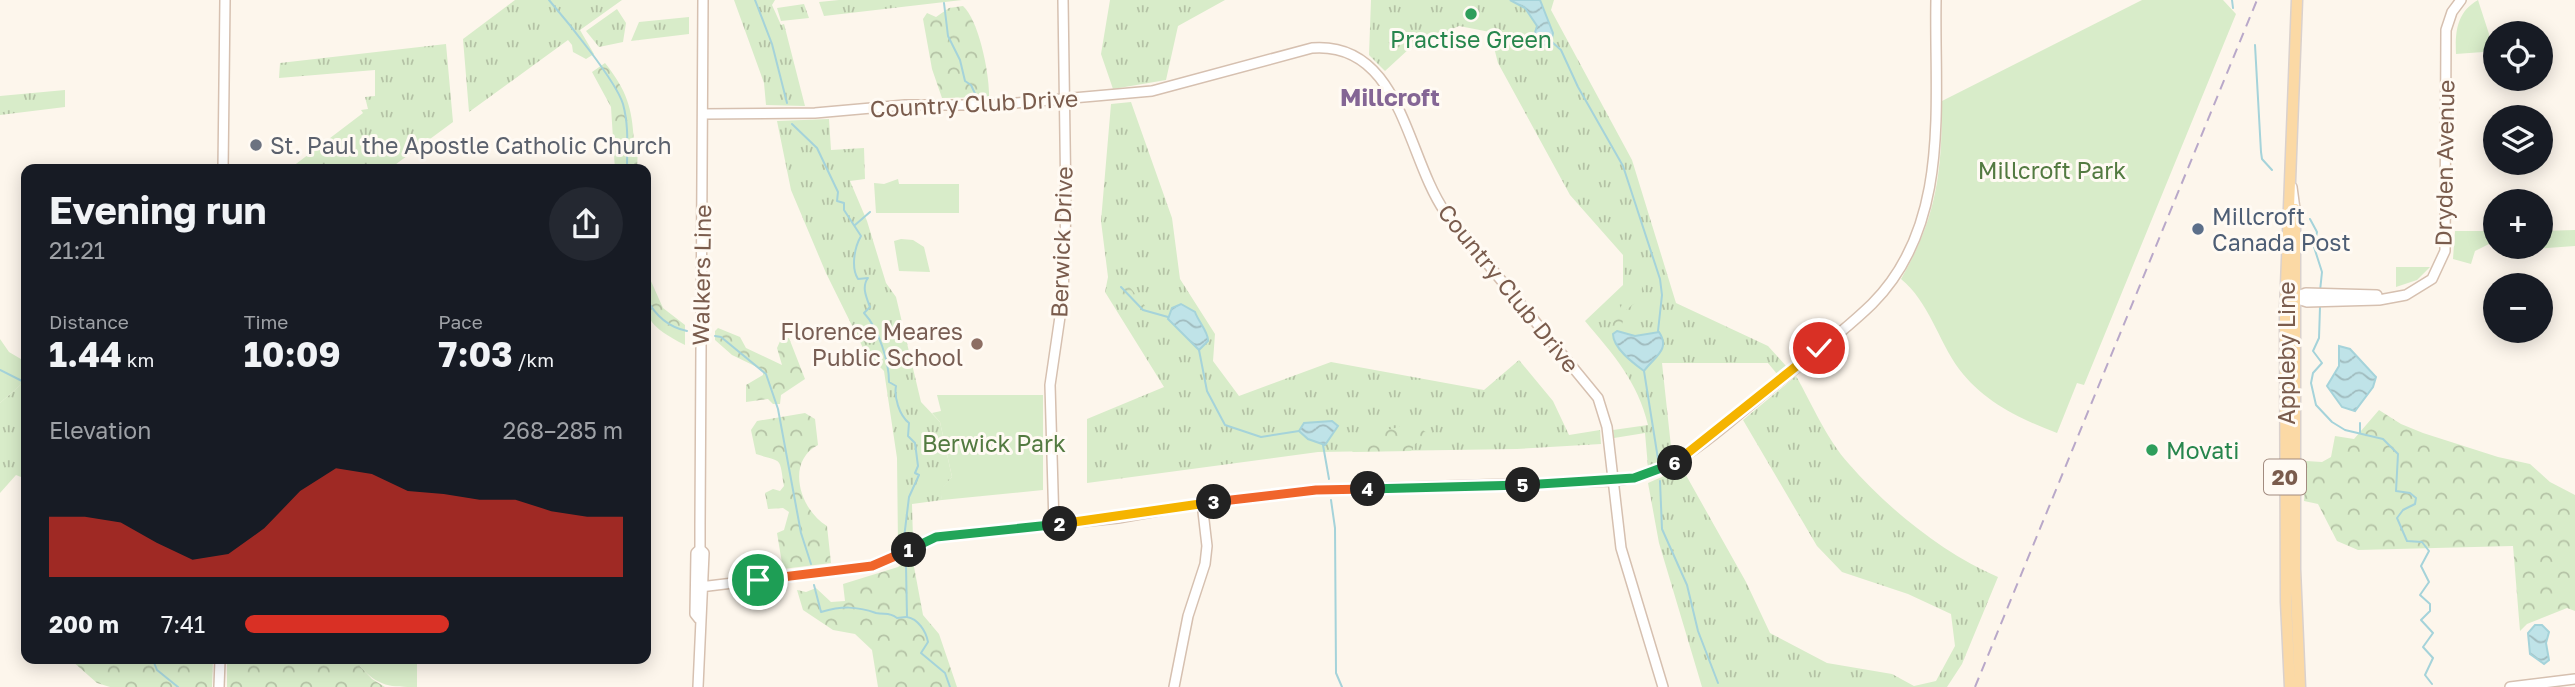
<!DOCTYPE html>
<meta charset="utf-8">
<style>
:root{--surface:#171b24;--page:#242831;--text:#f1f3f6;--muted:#9ea1a6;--accent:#d93025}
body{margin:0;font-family:"Golos Text",sans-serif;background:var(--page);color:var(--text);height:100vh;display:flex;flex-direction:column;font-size:26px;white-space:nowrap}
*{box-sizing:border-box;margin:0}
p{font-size:23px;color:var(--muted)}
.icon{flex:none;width:38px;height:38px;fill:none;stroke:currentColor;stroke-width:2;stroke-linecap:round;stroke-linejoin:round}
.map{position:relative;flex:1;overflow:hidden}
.details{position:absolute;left:21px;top:164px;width:630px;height:500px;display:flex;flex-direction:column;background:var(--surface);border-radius:14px;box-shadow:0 4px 18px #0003}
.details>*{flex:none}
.fabs{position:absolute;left:2483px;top:21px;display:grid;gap:14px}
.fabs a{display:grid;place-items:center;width:70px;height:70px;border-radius:50%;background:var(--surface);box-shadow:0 4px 18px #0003;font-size:35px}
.pin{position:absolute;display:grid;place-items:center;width:60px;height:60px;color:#fff;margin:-30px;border:4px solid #fff;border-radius:50%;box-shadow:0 2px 7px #0007}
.km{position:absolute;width:35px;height:35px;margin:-18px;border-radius:50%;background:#222;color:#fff;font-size:19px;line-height:35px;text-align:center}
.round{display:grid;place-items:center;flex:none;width:74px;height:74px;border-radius:37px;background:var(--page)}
.head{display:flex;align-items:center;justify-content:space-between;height:119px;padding:0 28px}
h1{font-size:38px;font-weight:700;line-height:52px}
.stats{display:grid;grid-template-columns:repeat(3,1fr);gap:10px;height:119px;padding:7px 28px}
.stats div{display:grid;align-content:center}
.stats b{font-size:35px;font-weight:700}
.stats small{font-size:19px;font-weight:400}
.stats p{font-size:19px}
.chart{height:196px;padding:14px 28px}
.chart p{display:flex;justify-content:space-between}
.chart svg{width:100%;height:126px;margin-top:7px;fill:var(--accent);opacity:.7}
ul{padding:0 28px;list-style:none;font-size:23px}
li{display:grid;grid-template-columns:112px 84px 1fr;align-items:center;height:52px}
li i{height:18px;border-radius:9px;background:var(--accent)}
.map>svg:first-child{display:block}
</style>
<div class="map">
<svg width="2575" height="687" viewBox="0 0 2575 687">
<defs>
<pattern id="grass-tufts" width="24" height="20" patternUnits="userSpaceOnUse" patternTransform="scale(1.75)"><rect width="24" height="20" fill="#d8ecc9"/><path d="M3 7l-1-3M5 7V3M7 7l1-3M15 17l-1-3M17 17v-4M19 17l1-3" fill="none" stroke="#b4c2a5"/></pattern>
<pattern id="forest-crowns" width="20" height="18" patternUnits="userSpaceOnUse" patternTransform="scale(1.75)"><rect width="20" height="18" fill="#d8ecc9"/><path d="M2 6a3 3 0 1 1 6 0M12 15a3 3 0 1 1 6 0" fill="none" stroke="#b4c2a5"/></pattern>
<pattern id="water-waves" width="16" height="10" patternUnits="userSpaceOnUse" patternTransform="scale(1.75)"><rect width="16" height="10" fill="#bfe3e8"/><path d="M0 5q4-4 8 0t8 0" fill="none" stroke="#a0bbbe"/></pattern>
</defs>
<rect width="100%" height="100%" fill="#fdf6ec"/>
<path fill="url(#grass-tufts)" d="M515,0H622L580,30L594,54L586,59L573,52L572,45L568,40L469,112L463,39Z
M734,0H775L772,5L781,25L784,24L805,106L766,105L764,83Z
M839,0H962L824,16L819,2Z
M1110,0H1225L1178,26L1166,80L1113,89L1101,54Z
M1371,0H1554L1551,10L1632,160L1676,303L1768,346L1786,366L1777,374L1768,363H1662L1672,456L1648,467L1645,433L1614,438L1613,430L1648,425C1638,382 1613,354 1585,321L1623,285V255L1570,195L1498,63L1490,32L1459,26L1410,48L1385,71L1369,55Z
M804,4L809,18L781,21L777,8Z
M617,9L626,23L623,42L599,47L586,31Z
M689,17V34L631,41L639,22Z
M446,44L453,122L388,170H288L363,113L361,110L368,109L365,97L375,96V70L279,78L280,63Z
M65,90V107L0,115V96Z
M1131,102L1172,218L1180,279L1215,334L1213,361L1239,396L1331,362L1484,390L1519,360L1553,401L1569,435L1600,430L1601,444L1517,449L1318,452L1087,483V419L1164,387L1105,292L1108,277L1101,221L1111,104Z
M829,119L831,150L864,148L865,179L850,181L867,221L886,283L896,297L921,402L940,422L952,477L941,490L942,500L912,504L913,539L898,545L897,458L884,371L865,352L826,273L791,190L777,121Z
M1796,376C1812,404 1827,440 1849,464C1888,509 1944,554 1998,577L1962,664L1947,687H1702L1659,543L1648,483L1682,468L1746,582L1770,633L1827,663L1892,674L1914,686L1936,681L1955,646L1951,614L1908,594L1842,572L1817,546L1743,420Z
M26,380V479L16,475L0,493V403Z"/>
<path fill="url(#forest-crowns)" d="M963,6C979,20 990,76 989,97L942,98L932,69L923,19L927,13L936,17L949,8Z
M605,63C627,91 632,107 634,142L638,147L637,170H615L611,107L592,72Z
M646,270L663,308L685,325V345C641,322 646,317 646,270Z
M1122,285H1128L1146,307L1143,315L1122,299L1119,288Z
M1636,285L1642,287L1641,298L1625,311L1622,325L1611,332C1611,319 1628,295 1636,285Z
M718,328L740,337L746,348L782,365L777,348L781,339L789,338L805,379L781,395L780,404H773L768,399L746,402V385L763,375V370L732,355L715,340V331Z
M2379,410L2401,424L2423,433L2498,457L2530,464L2550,482L2575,495V611L2567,608L2527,624L2520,631L2513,546L2358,550L2337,541L2318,504L2304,501L2306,461L2322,462L2331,457L2335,436L2354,439Z
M805,413L815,419L818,445C785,462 800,510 827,526L831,563L783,569L777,533L784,530L789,512L783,508L768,509L765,493L773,489L780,491L784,486C779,455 783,463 756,454L751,430L757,421Z
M1399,427H1418L1429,434L1415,444L1411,451L1353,452L1346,446L1371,434Z
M912,556L923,615L939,634L957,687H878L872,650L855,634L833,630L803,610L797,590L806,592L816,588L831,602L845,601L843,584L898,567Z
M71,660H213L212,687H110L97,683Z
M227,660H360V666L372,679L385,687H227Z"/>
<path fill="#d8ecc9" d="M2142,0H2223L2236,14L2084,385L2077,383L2057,433C2020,419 1984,402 1959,369C1938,340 1929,302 1901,279C1937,217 1942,172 1942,101Z
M2478,0L2489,34V46L2483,52L2456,54C2455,31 2457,12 2478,0Z
M898,179L899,184H959V213H876L874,183L884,184Z
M2575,230V246L2532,249L2523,247H2541V231Z
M2455,231H2495V241L2475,251L2471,264L2453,259Z
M901,239L913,240L924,247L930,272L899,271L894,241Z
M2396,267H2430L2417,280L2396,287Z
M0,339L9,352L26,362V380L0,403Z
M937,395H1043V490L942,500L940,490L952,477L940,422L932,413L941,411Z
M360,660H417V687C391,687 378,687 360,666Z"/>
<path fill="url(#water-waves)" stroke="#a5d3da" stroke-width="2" d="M1510,0H1540L1553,33L1551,44L1537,46L1534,36L1537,26L1525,8Z
M1181,304L1195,312C1198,321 1209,333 1208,341L1199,350L1168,319L1172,308Z
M1617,331L1635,336L1659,332C1671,350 1654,357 1644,371C1633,363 1613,348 1613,334Z
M2339,346L2350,349L2376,377L2373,387L2355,411L2342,407L2327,386L2339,366Z
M1332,421L1338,426L1325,445L1308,439L1299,431L1304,423Z
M2535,625H2542L2549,632L2546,643L2549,660L2544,664L2530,654L2528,633Z"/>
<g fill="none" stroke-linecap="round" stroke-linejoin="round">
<path stroke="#a5d3da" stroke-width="2" d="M549,0C567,21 616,81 623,104C629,126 627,147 627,170
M755,0L772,44L787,103
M2232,0L2233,8
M944,3L948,36L960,60L965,81L971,85L977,98
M1552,42L1561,50L1578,87L1623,166L1660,279L1662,295L1658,331
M2255,45L2261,152L2262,159L2272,170
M792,124L817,148L838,192L837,201L844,203V210L861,236C854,248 851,268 858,279L868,278C861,287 867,299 870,307L864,313C879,329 889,362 889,382L896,386C894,397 899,415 909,423L908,436L915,443L918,466L915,473L919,475L909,497L904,538
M2310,219L2317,232L2314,247L2322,272L2320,291
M855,225L870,212
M1121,287L1143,310L1168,317
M646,298C655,315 667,327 687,331
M2320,307L2319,338L2313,351L2322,363L2313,373L2311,383L2316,405L2332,422L2345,430L2383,439L2398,454L2396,491L2410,493L2416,498L2415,504L2403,510L2397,518L2407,541L2422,542L2429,551L2421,566L2429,582L2420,595L2430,604V611L2421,620L2433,633L2423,647L2433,658L2425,675L2432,684
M715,336L721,337L766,374L778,409L801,533L811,564
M1199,350L1207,391L1225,425L1261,437L1299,431
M0,370L26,383
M1644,371L1658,459
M2360,423V432
M1323,445L1329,479
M1660,481L1662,529L1687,585L1698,631L1718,683
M1331,500L1335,528L1336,673L1342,687
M906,566L907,617C918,619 926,631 928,642L921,653L945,673L950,687
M814,585L821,612C842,606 856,606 876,613C885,615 889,612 897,618L906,617
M153,660L157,670L178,687"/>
<defs>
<path id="secondary" d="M703,114L815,113L905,105H994L1152,91L1312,48C1401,41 1406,156 1445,212L1598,398L1607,427L1621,548L1663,687
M223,170L225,0
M2292,187L2295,209
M2291,297L2307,302L2379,300L2406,295L2432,279L2445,251L2446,30L2452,12L2461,0
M2295,297L2306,293L2377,295
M1054,525L1050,385L1063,296L1066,208L1063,0
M700,587L872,566L936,537L1118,518L1202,503L1316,490L1612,481C1673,476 1712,436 1757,399C1795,368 1837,338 1872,304C1952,224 1934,103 1936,0
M699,619L695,614L696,553L700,549
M219,687L220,660
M698,687L704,553L700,549V524L703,0
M1174,687L1188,616L1205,564L1207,546L1202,503
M2510,687L2575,679"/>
<path id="primary" d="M2295,209V569L2300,687
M2290,687L2286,602L2285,311L2297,0"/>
</defs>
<use href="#secondary" stroke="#d6c0b0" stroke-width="12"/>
<use href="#primary" stroke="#dad1cd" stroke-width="13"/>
<use href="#secondary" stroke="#fff" stroke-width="9"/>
<use href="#primary" stroke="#fbd9a5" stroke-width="10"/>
<path stroke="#b9a8c9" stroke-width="2" stroke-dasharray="10 7" stroke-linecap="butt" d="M1975,687L2257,0"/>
</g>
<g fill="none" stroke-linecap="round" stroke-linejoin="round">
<defs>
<path id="split-1" d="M758,580L872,566L909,550"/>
<path id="split-2" d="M909,550L936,537L1060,524"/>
<path id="split-3" d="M1060,524L1214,502"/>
<path id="split-4" d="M1214,502L1316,490L1368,489"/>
<path id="split-5" d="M1368,489L1523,485"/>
<path id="split-6" d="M1523,485L1634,478L1675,463"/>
<path id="split-7" d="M1675,463L1819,348"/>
</defs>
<use href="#split-1" stroke="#fff" stroke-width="14"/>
<use href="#split-2" stroke="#fff" stroke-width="14"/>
<use href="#split-3" stroke="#fff" stroke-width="14"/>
<use href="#split-4" stroke="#fff" stroke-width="14"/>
<use href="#split-5" stroke="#fff" stroke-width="14"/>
<use href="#split-6" stroke="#fff" stroke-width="14"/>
<use href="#split-7" stroke="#fff" stroke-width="14"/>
<use href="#split-1" stroke="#f0652b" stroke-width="9"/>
<use href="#split-2" stroke="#22a559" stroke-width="9"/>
<use href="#split-3" stroke="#f5b400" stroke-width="9"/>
<use href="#split-4" stroke="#f0652b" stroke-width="9"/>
<use href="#split-5" stroke="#22a559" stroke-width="9"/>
<use href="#split-6" stroke="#22a559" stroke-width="9"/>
<use href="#split-7" stroke="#f5b400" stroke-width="9"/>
</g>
<g fill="#2e9e5b" stroke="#fffaf3" stroke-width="2.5">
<circle cx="1471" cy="14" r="7"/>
<circle cx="2152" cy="450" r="7"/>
</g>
<circle fill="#6b7280" stroke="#fffaf3" stroke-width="2.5" cx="256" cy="145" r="7"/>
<circle fill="#5c6f8a" stroke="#fffaf3" stroke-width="2.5" cx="2198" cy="229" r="7"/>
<circle fill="#8d6e63" stroke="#fffaf3" stroke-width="2.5" cx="977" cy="344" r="7"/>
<g text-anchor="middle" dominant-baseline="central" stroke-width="6" stroke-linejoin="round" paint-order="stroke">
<rect fill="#fffaf3" stroke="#a28b7f" stroke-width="2" x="2264" y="459.5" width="42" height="35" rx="5"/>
<g font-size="21" font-weight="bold" fill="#7a5c4d">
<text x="2285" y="477">20</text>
</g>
<g font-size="23" fill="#27864d" stroke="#fffaf3">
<text x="1471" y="39">Practise Green</text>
<text x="2166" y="450" text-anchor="start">Movati</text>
</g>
<g font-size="23" fill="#7a5c4d" stroke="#fffaf3">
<text transform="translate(974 103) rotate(-3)">Country Club Drive</text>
<text transform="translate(2444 163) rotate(-89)">Dryden Avenue</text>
<text transform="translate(1061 242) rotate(-88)">Berwick Drive</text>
<text transform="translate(701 275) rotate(-89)">Walkers Line</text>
<text transform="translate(1509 288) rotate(51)">Country Club Drive</text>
<text transform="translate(2286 353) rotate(-90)">Appleby Line</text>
</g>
<g font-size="23" fill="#5b616d" stroke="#fffaf3" text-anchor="start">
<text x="270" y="145">St. Paul the Apostle Catholic Church</text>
</g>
<g font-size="23" fill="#537a41" stroke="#fffaf3">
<text x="2052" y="170">Millcroft Park</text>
<text x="994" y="443">Berwick Park</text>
</g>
<g font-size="23" fill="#4e5e75" stroke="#fffaf3" text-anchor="start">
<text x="2212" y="216">Millcroft<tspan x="2212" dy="26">Canada Post</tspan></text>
</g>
<g font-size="23" fill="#785e54" stroke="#fffaf3" text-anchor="end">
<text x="963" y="331">Florence Meares<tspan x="963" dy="26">Public School</tspan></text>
</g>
<g font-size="24" font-weight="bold" fill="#846695" stroke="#fffaf3">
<text x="1390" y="96">Millcroft</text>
</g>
</g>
</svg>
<div class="fabs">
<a><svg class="icon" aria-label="locate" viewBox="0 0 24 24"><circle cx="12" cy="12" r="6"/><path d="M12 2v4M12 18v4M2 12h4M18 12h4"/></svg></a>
<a><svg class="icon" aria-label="layers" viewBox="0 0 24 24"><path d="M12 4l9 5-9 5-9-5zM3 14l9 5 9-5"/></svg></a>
<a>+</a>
<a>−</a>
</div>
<div class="pin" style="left:758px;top:580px;background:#1e9e55"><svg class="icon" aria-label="arrive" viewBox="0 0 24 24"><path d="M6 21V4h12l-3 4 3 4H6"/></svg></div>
<div class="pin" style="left:1819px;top:348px;background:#d93025"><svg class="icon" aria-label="check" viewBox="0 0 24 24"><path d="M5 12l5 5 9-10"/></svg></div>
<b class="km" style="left:909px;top:550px">1</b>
<b class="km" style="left:1060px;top:524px">2</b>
<b class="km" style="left:1214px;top:502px">3</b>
<b class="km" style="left:1368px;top:489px">4</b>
<b class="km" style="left:1523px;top:485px">5</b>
<b class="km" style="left:1675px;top:463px">6</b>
<section class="details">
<div class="head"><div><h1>Evening run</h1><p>21:21</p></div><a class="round"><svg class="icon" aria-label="share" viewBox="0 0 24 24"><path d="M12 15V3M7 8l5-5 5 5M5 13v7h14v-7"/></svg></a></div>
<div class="stats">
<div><p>Distance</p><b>1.44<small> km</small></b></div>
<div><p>Time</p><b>10:09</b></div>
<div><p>Pace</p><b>7:03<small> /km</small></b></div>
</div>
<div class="chart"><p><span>Elevation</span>268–285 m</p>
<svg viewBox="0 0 160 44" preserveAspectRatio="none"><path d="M0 44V23L10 23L20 25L30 32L40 38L50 36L60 27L70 14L80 6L90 8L100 14L110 15L120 17L130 17L140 21L150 23L160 23V44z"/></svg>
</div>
<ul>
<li><b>200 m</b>7:41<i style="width:54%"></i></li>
</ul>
</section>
</div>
